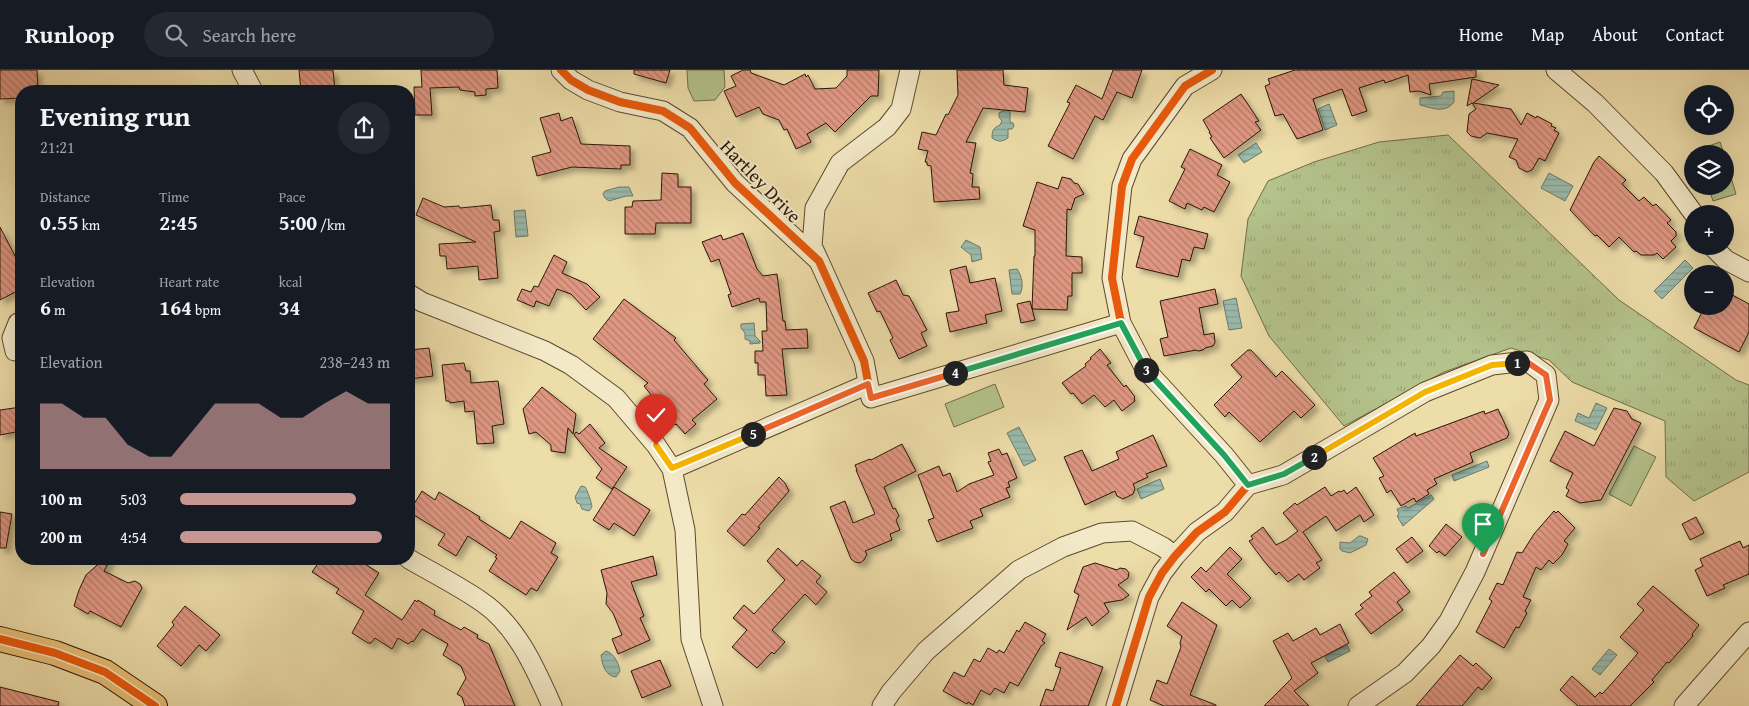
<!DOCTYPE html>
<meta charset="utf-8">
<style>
:root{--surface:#171b24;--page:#242831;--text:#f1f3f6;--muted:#9ea1a6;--line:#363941;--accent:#c59692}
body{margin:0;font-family:"Gentium Book Plus",serif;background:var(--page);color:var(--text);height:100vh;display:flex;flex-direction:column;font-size:19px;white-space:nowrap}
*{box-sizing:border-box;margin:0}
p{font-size:16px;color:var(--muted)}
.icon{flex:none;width:28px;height:28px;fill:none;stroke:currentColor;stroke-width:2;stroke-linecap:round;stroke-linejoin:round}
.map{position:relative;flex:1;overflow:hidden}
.side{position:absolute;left:15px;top:15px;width:400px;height:480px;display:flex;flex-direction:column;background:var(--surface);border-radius:20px;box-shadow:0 5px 20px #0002}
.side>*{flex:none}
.buttons{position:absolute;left:1684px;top:15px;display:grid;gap:10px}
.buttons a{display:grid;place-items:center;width:50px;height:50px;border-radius:50%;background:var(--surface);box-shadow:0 5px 20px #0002;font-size:25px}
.pin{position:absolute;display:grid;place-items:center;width:42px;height:42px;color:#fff;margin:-51px -21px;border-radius:50% 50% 50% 0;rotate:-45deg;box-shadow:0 0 5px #0007}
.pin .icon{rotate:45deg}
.km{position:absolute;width:25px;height:25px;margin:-12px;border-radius:50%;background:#222;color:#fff;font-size:14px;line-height:25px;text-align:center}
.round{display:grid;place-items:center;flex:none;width:52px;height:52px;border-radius:26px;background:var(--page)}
.summary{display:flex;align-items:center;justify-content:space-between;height:85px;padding:0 25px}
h1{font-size:28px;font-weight:700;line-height:38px}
.stats{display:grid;grid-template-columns:repeat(3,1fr);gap:8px;height:85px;padding:5px 25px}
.stats div{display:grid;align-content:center}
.stats b{font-size:21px;font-weight:700}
.stats small{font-size:14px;font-weight:400}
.stats p{font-size:14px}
.chart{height:140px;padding:10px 25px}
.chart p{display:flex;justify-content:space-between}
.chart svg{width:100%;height:90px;margin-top:5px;fill:var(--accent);opacity:.7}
ul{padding:0 25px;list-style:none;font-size:16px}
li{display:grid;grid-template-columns:80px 60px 1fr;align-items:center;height:38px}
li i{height:12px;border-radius:6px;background:var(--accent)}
header{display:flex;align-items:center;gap:30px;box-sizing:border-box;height:70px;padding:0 25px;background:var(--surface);border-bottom:1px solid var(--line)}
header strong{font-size:24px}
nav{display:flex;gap:28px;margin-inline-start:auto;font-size:18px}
.search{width:350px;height:45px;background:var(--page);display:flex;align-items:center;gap:12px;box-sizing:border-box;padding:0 18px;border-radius:28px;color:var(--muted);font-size:19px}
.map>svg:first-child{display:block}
</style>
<header>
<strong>Runloop</strong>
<div class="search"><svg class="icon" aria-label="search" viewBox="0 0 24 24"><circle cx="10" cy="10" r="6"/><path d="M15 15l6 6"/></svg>Search here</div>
<nav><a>Home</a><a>Map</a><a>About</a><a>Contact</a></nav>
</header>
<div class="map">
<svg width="1749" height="636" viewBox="0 0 1749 636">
<defs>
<pattern id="grass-tufts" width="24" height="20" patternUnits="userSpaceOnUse" patternTransform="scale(1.25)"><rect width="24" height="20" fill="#b4c28b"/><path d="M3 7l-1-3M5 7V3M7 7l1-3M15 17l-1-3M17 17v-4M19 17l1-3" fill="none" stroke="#9ba676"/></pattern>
<pattern id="water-rules" width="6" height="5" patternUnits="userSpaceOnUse" patternTransform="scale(1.25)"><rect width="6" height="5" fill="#9abbad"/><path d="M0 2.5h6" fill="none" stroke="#85a093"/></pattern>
<pattern id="building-back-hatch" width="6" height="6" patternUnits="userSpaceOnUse" patternTransform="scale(1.25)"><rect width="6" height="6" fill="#df9782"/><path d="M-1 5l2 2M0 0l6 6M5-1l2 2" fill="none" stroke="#b57a68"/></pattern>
<filter id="shadow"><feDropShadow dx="4.5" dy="4.5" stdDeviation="2.5" flood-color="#0004"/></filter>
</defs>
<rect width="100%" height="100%" fill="#eddda9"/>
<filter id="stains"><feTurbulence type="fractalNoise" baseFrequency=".004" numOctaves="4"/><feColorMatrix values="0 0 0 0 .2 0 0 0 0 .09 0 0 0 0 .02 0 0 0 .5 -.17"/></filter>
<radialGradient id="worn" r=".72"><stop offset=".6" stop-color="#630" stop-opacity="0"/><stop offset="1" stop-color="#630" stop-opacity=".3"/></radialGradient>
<path fill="url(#grass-tufts)" stroke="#706c48" d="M1448,65L1619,230L1736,310L1749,315V402L1694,431L1666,407L1665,351L1572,312L1549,290L1511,278L1444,302L1344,356L1269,266L1241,206L1248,149L1268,111L1314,92L1379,72Z"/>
<path fill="#b4c28b" stroke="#706c48" d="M687,0H724L725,17L715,30L694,31L688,18Z
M1720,72L1724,84H1698L1697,80Z
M1725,88L1736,124L1713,131L1708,116H1725Z
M995,314L1004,337L954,357L945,334Z
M1634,376L1656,387L1631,436L1609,424Z"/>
<path fill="url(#water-rules)" stroke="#6e796a" d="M1454,21V32C1445,44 1432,38 1420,35V28L1441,26L1443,22Z
M1329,34L1337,55L1325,60L1318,39Z
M1007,39L1010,42V52L1013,53L1014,56L1012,59H1008V68C1002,72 998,72 992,68C992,61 993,58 1000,55L1002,51L999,47V43Z
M1256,73L1262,82L1244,93L1238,85Z
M1549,103L1573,116L1565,131L1541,118Z
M619,117H629L633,126H626L609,131L605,128L603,124L605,121Z
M525,140L528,166L516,167L514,141Z
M966,170L980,177L982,189L972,192L971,185L961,177Z
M1685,190L1693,198L1662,229L1654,221Z
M1017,199C1022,206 1024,217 1020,224H1012L1009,200Z
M1236,228L1242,258L1229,260L1223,231Z
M754,253L755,266L760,271V273L750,274V271L745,269V263L741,258V254Z
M1596,333L1607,338L1596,360L1575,351L1578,343L1589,348Z
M1019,357L1036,390L1024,396L1007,363Z
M1487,391L1489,397L1454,411L1452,405Z
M1160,409L1164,419L1141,429L1137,419Z
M581,416L585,417C587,419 592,434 592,437L589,441L582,439L580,434L577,433L575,427Z
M1431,425L1434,429L1403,456L1397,446L1399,444L1397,439L1406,436L1408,438Z
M1359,466H1361L1368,469L1366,475L1350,483L1342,481L1340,479V472L1350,473Z
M1347,575L1350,581L1328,592L1325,586Z
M1609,579L1617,585L1600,605L1592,599Z
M606,581C614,583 619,594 620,601L616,607C605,606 602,594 601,585Z"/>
<path fill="url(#building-back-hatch)" stroke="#2b1606" filter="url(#shadow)" d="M0,0H37L38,21H21V28L0,29Z
M299,0H333L335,21H301Z
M421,0H497L498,18L486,19V25L475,26V22L460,20L459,17L430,18L432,45H415L414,17H422Z
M634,0H670L666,13L634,4Z
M743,0H750L751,3L784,15L805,4L806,7L808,5L815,19L836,18L847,6V0H879L878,26H871L835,62L826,53L807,64L811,72L796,79L787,59L784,60L779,50L763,44L759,37L736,47L724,21L736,16L731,6Z
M957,0H1003L1004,15L1028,18L1025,42L983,38L966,72L976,73L970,103L973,104L972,117H979L980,129L934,132L931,96L927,95V92H925L928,81L918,79L922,62L936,65L946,44L948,45L958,25Z
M1113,0H1142L1132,28L1117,22L1103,50L1095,46L1073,89L1048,76L1070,33L1067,32L1076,15L1102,29Z
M1295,0H1476V7L1429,14L1431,25L1419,21L1410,22L1408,5L1385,13L1384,10L1359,18L1367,41L1352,46L1342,19L1313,29L1323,60L1297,69L1283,44L1275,46L1265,16L1270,14L1268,9Z
M1472,9L1499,15L1473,33L1511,39L1521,55L1527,43L1536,48L1537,46L1552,54L1551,56L1556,58L1554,60L1559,63L1545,91L1539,88L1532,100L1527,102L1519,98L1516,90L1509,87L1518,69L1487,63L1480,68L1471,66L1467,62L1469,44L1476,39L1472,33L1467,36Z
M1241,24L1259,51L1255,52L1261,60L1224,88L1210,68L1212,67L1209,62H1210L1203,50Z
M559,43L561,51L572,47L581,74L630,76V95H621V99L572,97L537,106L532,87L551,82L540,48Z
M1190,79L1222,95L1217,105L1230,112L1214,142L1204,137L1202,140L1187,133L1185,139L1169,131L1185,99L1181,97Z
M1599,86L1626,110L1622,114L1639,131L1644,127L1653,136L1656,134L1671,150L1667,153L1676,162V166L1671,171L1676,177L1663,189L1657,183L1654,185H1641L1636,181L1634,182L1619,167L1609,177L1597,165L1595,166L1570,140L1594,92Z
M662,103L678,104V117H691V153H656L655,164H625V137H632L633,131L661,130Z
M1062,107L1071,109L1074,113L1078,114L1084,124L1075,128L1071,140L1067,139L1066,186L1082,187V203H1072V226H1068L1067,240L1032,239L1034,186H1035V160L1023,156L1037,112L1058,119Z
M423,128L444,137L459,136L460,138L491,135L493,150H499L500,161L494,162L498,208L479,210L478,196L447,199L446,186H440L439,174L476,172L416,145Z
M1139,146L1208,164L1204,179L1194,177L1190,191L1182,189L1178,207L1136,197L1144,167L1134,164Z
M0,157L15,186L17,185L21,193V219L0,230Z
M743,163L757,199L763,206L777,204L783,251H785L786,260L807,259L808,278L782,279L787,325L766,326L765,305H758V293H755V281H763L762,261H767L766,232H760L759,228L732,237L728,225L731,224L719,189L711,192L702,172L721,165L723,170Z
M554,185L567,192L562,203L587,214L600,227L586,240L571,224L557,219L549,236L536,231L534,237L517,230L522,219L531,222L534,216L538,217Z
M966,196L970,213L995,208L1002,241L985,245L987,253L950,262L946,243L959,241L950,200Z
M896,210L903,225L909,226L927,260L921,263L927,276L899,289L890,270L893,268L880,241L877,242L868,223Z
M1215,219L1218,234L1199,238L1204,265L1214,263L1215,272L1213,276L1205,278L1203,280L1198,281L1196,280L1164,286L1160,269L1168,267L1160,231Z
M1725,221L1749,234V262L1739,282L1694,258L1705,236H1725Z
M624,229L676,268L674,270L708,310L704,314L717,329L692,350L696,354L685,364L676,354L675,355L644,316L648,313L593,269Z
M1030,231L1035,250L1021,253L1017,234Z
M429,278L433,306L409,309V280Z
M1100,279L1111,293L1107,295L1124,317L1126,315L1135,327L1134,328L1135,331L1122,341L1114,330L1105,337L1094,325L1082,334L1073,323L1071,324L1062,313L1086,296L1085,294L1091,289L1090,288Z
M1248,280H1251L1276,307L1282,301L1315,335L1301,348L1294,341L1260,372L1229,342L1225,347L1214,335L1242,307L1231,295Z
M464,293L466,301H470L471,313L498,311L504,354L492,356L494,373L477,374L474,341L465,342L464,331L450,333L449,331H446L442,295Z
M542,317L576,344L573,364L568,358L565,383L551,381V375L536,362L529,364L523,339Z
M21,337V361L0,365V340Z
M1614,338L1627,341L1632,349L1641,353L1601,430L1580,433L1566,426L1569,420L1566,418L1568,413L1573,403L1550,391L1565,361L1594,376Z
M1498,339L1509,363L1507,368L1470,383L1473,392L1434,409L1437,414L1427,420L1429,424L1416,432L1414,428L1401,436L1391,420L1387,423L1379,408L1384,406L1373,388L1415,363L1416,366L1484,341L1485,344Z
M590,354L605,373L599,378L627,397L612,419L596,408L602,399L574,365L576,362L579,364Z
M1153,365L1167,396L1146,404L1148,407L1133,414L1135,419L1133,424L1123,429L1117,426L1115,421L1085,435L1064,387L1082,380L1092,401L1119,389L1116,382Z
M902,374L916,401L884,417L893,439L895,438L899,446L896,450L900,460L890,464L892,470L865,481L867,484L864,490L860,493L855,492L851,489L830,437L845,431L853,453L875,444L856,400H857L855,395L870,389L871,390Z
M999,379L1002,385L1007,383L1017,408L1008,412L1010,417L1006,418L1010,427L980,439L983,446L970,451L973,458L937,472L928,450L934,448L918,405L939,396L943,406L950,403L957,422L969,414L994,405L988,392L991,391L988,383Z
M779,407L785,413L789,421L758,457L760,458L744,476L727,461L742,444L745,445Z
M614,417L650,440L634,466L614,453L609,460L593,450Z
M1325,417L1331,426L1339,421L1341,422L1344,420L1347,424L1356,417L1374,445L1364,452L1360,445L1336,461L1326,446L1303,462L1322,490L1316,493L1320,498L1304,510L1299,504L1288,512L1279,502L1276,505L1264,491L1249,471L1253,469L1251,466L1263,457L1276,475L1286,470L1298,461L1283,443L1295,433L1297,435Z
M422,421L435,430L439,422L480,447L479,449L510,469L521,451L556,473L551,483L558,487L537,521L531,518L526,525L489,501L497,488L495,487L497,485L468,466L456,486L438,475L445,464L409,442Z
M1554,441L1556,443L1558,441L1575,458L1564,471L1568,474L1562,485L1553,494L1549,490L1541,500L1536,497L1523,527L1531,530L1525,541L1527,543L1519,558L1516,557L1504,578L1476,562L1492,531L1489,529L1497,513L1503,515L1517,482L1522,483L1534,464Z
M0,442L12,444L6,478H0Z
M1696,447L1704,463L1690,470L1682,454Z
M1446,454L1462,467L1445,486L1439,481L1437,483L1429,476Z
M1412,467L1423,481L1407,493L1396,479Z
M1740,471L1743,478L1749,475V504L1723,515L1725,518L1707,526L1695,500L1703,496L1700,489Z
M1230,477L1242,489L1227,504L1251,528L1240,538L1232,530L1226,536L1209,519L1206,522L1191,507L1201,497L1206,502Z
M778,478L797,496L802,490L821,506L816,512L827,522L816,535L805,524L772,560L785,572L774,584L772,582L757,598L732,577L747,560L733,548L744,535L754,544L785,510L767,491Z
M653,486L657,505L631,512L644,546L640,548L650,570L618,584L612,569L622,565L613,543L606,534L607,523L601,500Z
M104,489H111L104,501L128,513L135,511L140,514L142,518L121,557L90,541L88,544L74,536L79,520L86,505Z
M321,489H357L379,503L365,525L402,550L415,530L417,532L418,530L435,541L434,545L461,560L464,557L478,565L477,568L489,574L515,636H465L462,627L457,624L466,608L461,596L443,585L448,574L422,559L413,572L412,571L408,574L398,568L392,579L375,568L371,573H368L352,563L364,541L336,523L339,519L312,502Z
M1095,493L1117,500L1120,498L1126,499L1129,503L1128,508L1118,515L1129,525L1122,530L1104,533L1109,542L1092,556L1086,547L1067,560L1079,525L1074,522L1083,497Z
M1394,502L1410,522L1397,532L1403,540L1371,564L1355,544L1363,538L1360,535L1372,526L1369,522Z
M1653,516L1699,555L1692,564L1693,566L1669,593L1667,592L1652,610L1654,612L1630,636H1578L1560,620L1572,606L1595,627L1600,622L1602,624L1614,611L1638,583L1620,567L1644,540L1637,534Z
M1182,532L1217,555L1190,625L1216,635V636H1164L1150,630L1157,610L1167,614L1181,577L1180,573L1182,566L1167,556Z
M185,536L220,565L206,581L199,575L181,596L157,576L174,555L172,552Z
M1025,552L1046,564L1042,571L1045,573L1041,576L1018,616L1010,612L1004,623L995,618L990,625L981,620L973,635L968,632L967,634L943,621L954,602L964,607L974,589L980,592L988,578L997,583L999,580L1004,583L1017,560L1019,562Z
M1340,554L1349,573L1311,593L1318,603L1294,621L1309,636H1264L1292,608L1273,571L1288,563L1293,571L1316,558L1320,565Z
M1060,582L1103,597L1088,636H1040L1046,619L1053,621L1061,598L1055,596Z
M1460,585L1473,596L1476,593L1492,608L1482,620L1478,617L1462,636H1416Z
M660,590L671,616L642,628L631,601Z
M0,617L59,632L58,636H0Z"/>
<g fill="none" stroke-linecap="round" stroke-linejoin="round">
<defs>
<path id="minor" d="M242,0L253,21
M561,0L571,10L588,20L620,32L663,41L690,58L735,113L819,191L864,291L871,328L1121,253
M1556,0L1595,33L1664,103L1694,144
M1712,176L1726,190L1749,202
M819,191L812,176L815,138L840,93L887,57L901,39L910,0
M409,224L422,232L545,281L571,295L616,328L656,375L672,399L685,460L691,569L713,636
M18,253L12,268L15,281L21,282
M672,399L868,314
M1248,415L1283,405L1425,322L1492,295L1527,291L1546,305L1549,330L1475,502L1449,551L1431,576L1405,603L1358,636
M409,489C433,503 459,516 482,532C517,556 535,598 552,636
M882,636L891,622L926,581L1019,500L1063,477L1102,463L1132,461L1163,477L1175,486
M1116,636L1149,527L1162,503L1175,486L1197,462L1225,442L1248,415L1224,385L1145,299L1121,253L1112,208L1122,116L1132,89L1185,16L1212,0
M1684,636L1749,562"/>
<path id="major" d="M0,569L55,583L105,602L155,636"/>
</defs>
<use href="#minor" stroke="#5c482f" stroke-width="21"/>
<use href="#major" stroke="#2b1606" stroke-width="26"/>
<use href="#minor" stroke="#f3e9c7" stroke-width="19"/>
<use href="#major" stroke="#e6be74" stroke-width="24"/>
<defs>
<path id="cycleway" d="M561,0L571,10L588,20L620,32L663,41L690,58L735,113L819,191L864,291L871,328L1121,253
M0,569L55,583L105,602L155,636
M1116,636L1149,527L1162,503L1175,486L1197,462L1225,442L1248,415L1224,385L1145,299L1121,253L1112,208L1122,116L1132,89L1185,16L1212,0"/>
</defs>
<use href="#cycleway" stroke="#f3e9c7" stroke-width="11"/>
<use href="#cycleway" stroke="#e8590c" stroke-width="8"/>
</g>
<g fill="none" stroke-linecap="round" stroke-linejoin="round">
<defs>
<path id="split-1" d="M1483,484L1550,330L1546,305L1527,292L1517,293"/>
<path id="split-2" d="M1314,387L1425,322L1492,295L1517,293"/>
<path id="split-3" d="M1146,300L1224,385L1248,415L1284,404L1314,387"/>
<path id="split-4" d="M955,303L1121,253L1146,300"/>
<path id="split-5" d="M753,364L868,314L871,328L955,303"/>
<path id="split-6" d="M656,375L672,398L753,364"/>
</defs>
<use href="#split-1" stroke="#fff" stroke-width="10"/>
<use href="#split-2" stroke="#fff" stroke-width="10"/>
<use href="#split-3" stroke="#fff" stroke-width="10"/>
<use href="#split-4" stroke="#fff" stroke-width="10"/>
<use href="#split-5" stroke="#fff" stroke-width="10"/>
<use href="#split-6" stroke="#fff" stroke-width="10"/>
<use href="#split-1" stroke="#f0652b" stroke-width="6"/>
<use href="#split-2" stroke="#f5b400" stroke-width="6"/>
<use href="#split-3" stroke="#22a559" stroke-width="6"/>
<use href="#split-4" stroke="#22a559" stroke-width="6"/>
<use href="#split-5" stroke="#f0652b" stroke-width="6"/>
<use href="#split-6" stroke="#f5b400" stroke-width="6"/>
</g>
<g text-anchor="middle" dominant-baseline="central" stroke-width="4" stroke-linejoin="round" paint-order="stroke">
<g font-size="19" fill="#2b1606" stroke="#f3e9c7">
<text transform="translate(761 111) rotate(46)">Hartley Drive</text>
</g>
</g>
<rect width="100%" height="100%" filter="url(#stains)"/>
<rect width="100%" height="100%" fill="url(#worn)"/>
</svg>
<div class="buttons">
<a><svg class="icon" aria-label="locate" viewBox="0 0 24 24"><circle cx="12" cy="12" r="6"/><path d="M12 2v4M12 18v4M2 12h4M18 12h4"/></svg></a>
<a><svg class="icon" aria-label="layers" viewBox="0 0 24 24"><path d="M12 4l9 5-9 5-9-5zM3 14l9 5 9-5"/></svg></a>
<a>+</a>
<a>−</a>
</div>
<div class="pin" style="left:1483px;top:484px;background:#1e9e55"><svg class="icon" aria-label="arrive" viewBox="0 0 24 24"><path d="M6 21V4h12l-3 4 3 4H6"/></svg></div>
<div class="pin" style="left:656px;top:375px;background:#d93025"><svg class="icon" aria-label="check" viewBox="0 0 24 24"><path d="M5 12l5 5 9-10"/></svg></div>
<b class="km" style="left:1517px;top:293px">1</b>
<b class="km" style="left:1314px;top:387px">2</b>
<b class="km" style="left:1146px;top:300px">3</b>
<b class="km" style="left:955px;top:303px">4</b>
<b class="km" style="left:753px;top:364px">5</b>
<section class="side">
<div class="summary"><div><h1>Evening run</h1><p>21:21</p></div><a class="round"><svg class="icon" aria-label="share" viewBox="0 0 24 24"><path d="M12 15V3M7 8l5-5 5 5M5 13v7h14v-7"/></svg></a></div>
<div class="stats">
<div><p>Distance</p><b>0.55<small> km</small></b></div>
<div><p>Time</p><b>2:45</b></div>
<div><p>Pace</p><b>5:00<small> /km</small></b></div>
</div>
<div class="stats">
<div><p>Elevation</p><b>6<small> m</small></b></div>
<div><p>Heart rate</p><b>164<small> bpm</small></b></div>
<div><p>kcal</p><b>34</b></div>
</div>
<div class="chart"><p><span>Elevation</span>238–243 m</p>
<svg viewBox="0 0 160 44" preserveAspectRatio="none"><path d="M0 44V12L10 12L20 19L30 19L40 32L50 38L60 38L70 25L80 12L90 12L100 12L110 19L120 19L130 12L140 6L150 12L160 12V44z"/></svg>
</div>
<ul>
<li><b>100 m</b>5:03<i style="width:84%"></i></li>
<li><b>200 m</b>4:54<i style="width:96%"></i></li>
</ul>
</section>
</div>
